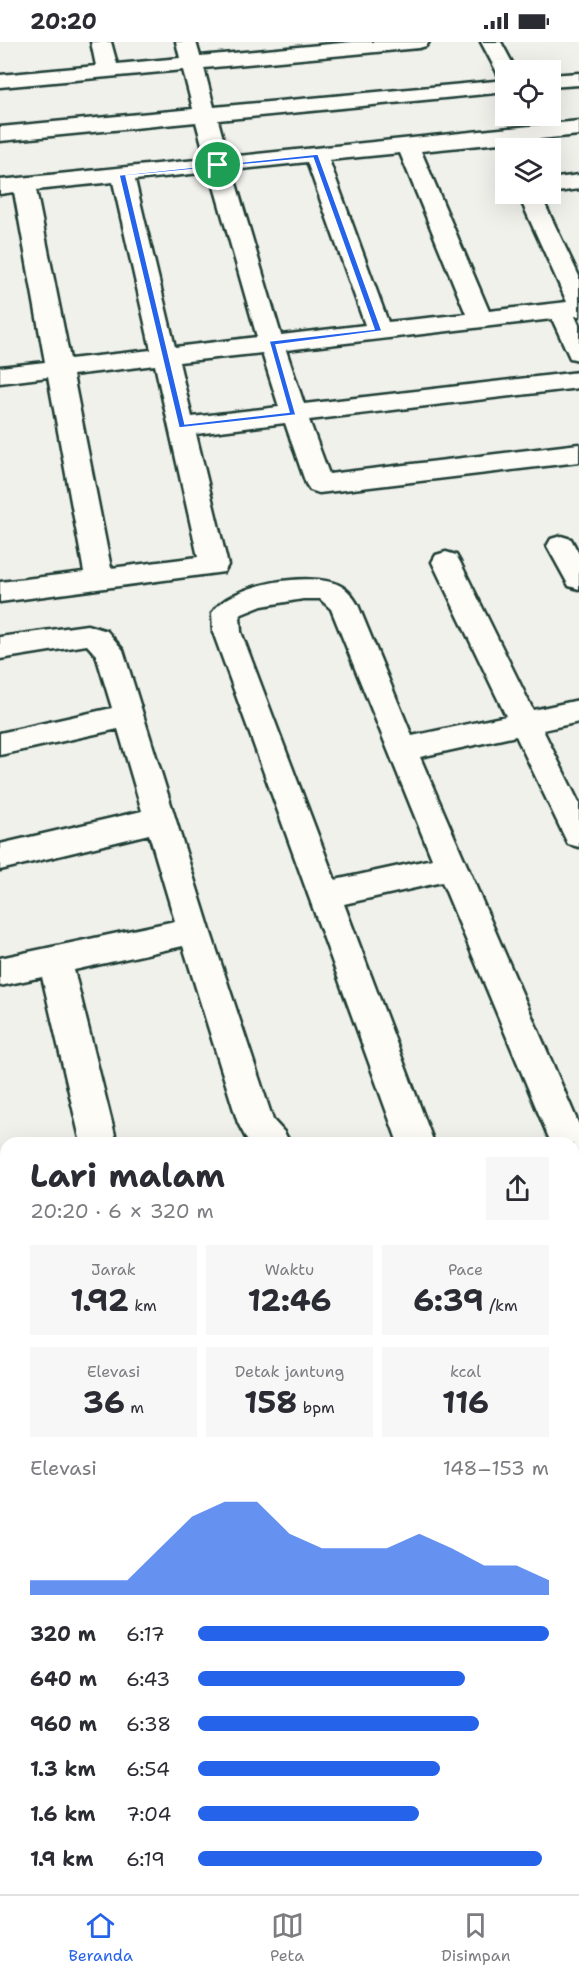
<!DOCTYPE html>
<html lang="id">
<meta charset="utf-8">
<style>
:root{--surface:#fff;--page:#f7f7f7;--text:#2b2b33;--muted:#7c7c81;--line:#e1e1e2;--accent:#2563eb}
body{margin:0;font-family:"Shantell Sans",sans-serif;background:var(--page);color:var(--text);height:100vh;display:flex;flex-direction:column;font-size:22px;white-space:nowrap}
*{box-sizing:border-box;margin:0}
p{font-size:20px;color:var(--muted)}
.icon{flex:none;width:33px;height:33px;fill:none;stroke:currentColor;stroke-width:2;stroke-linecap:round;stroke-linejoin:round}
.map{position:relative;flex:1;overflow:hidden}
.panel{position:absolute;left:0px;top:1095px;width:579px;height:758px;display:flex;flex-direction:column;background:var(--surface);border-radius:18px 18px 0 0;box-shadow:0 6px 24px #0002}
.panel>*{flex:none}
.buttons{position:absolute;left:495px;top:18px;display:grid;gap:12px}
.buttons a{display:grid;place-items:center;width:66px;height:66px;border-radius:0px;background:var(--surface);box-shadow:0 6px 24px #0002;font-size:30px}
.pin{position:absolute;display:grid;place-items:center;width:51px;height:51px;color:#fff;margin:-26px;border:3px solid #fff;border-radius:50%;box-shadow:0 2px 6px #0007}
.round{display:grid;place-items:center;flex:none;width:63px;height:63px;border-radius:0px;background:var(--page)}
.summary{display:flex;align-items:center;justify-content:space-between;height:102px;padding:0 30px}
h1{font-size:33px;font-weight:700;line-height:45px}
.stats{display:grid;grid-template-columns:repeat(3,1fr);gap:9px;height:102px;padding:6px 30px}
.stats div{display:grid;align-content:center;border-radius:0px;background:var(--page);text-align:center}
.stats b{font-size:30px;font-weight:700}
.stats small{font-size:16px;font-weight:400}
.stats p{font-size:16px}
.chart{height:168px;padding:12px 30px}
.chart p{display:flex;justify-content:space-between}
.chart svg{width:100%;height:108px;margin-top:6px;fill:var(--accent);opacity:.7}
ul{padding:0 30px;list-style:none;font-size:20px}
li{display:grid;grid-template-columns:96px 72px 1fr;align-items:center;height:45px}
li i{height:15px;border-radius:8px;background:var(--accent)}
.status{display:flex;justify-content:space-between;align-items:center;height:42px;padding:0 30px;background:var(--surface);direction:ltr}
.status svg{height:16px;fill:currentColor}
.menu{display:flex;justify-content:space-around;align-items:center;height:84px;border-top:2px solid var(--line);background:var(--surface);font-size:16px;color:var(--muted)}
.menu a{display:grid;justify-items:center;gap:3px}
.menu .current{color:var(--accent)}
.map>svg:first-child{display:block}
</style>
<div class="status"><b>20:20</b><svg viewBox="0 0 49 12"><path d="M0 12V9h3v3zM5 12V6h3v6zM10 12V3h3v9zM15 12V0h3v12zM26 1h20v11H26zM47 4h2v5h-2z"/></svg></div>
<div class="map">
<svg width="579" height="1852" viewBox="0 0 579 1852">
<rect width="100%" height="100%" fill="#f0f1eb"/>
<filter id="ink" filterUnits="userSpaceOnUse"><feTurbulence type="fractalNoise" baseFrequency=".0167" numOctaves="2"/><feDisplacementMap in="SourceGraphic" scale="12" xChannelSelector="R" yChannelSelector="G"/><feConvolveMatrix kernelMatrix="1 2 1 2 8 2 1 2 1" color-interpolation-filters="sRGB"/></filter>
<g filter="url(#ink)">
<g fill="none" stroke-linecap="round" stroke-linejoin="round">
<defs>
<path id="minor" d="M91,0H111L117,22L180,16L176,0H196L200,14L352,0H429L426,4L419,6L204,26L214,65L506,38V50L218,78L228,115L579,79V93L421,109L489,269L567,260L518,152H540L579,234V274H575L579,283V318L570,316L552,277L286,308L304,362L579,330V346L309,378L329,432L579,402V420L319,451L310,448L306,442L285,381L196,392L228,523L224,530L0,560V540L84,530L48,335L0,341V325L45,320L14,150L0,152V138L206,117L196,80L0,99V85L193,67L183,28L0,45V33L96,24ZM400,111L466,272L388,280L329,118ZM307,120L365,283L281,293L232,128ZM210,130L257,295L175,305L135,138ZM113,140L151,308L70,317L36,148ZM262,311L279,365L192,375L179,320ZM155,323L198,515L111,526L73,333Z
M481,0H501L516,28H506V36L499,34Z
M579,31V43L550,45V33Z
M579,133V147L550,151V137Z
M561,494L571,497L579,512V547L569,544L547,504L551,497Z
M446,510L456,513L460,520L533,668L579,658V680L543,688L579,761V805L568,802L516,694L420,715L579,1083V1113L573,1115V1101H551L442,840L344,862L434,1101H398L213,590L212,571C229,542 310,529 339,543C348,547 353,555 358,563L412,694L506,674L432,520L436,513ZM303,557H320L331,567L432,817L335,838L241,590L240,574L242,572L262,564Z
M87,583L107,589L123,608L210,888L273,1078L284,1090L290,1101L248,1100L238,1081L183,904L74,928L117,1101H81L42,935L0,944V916L175,879L149,792L0,828V802L142,769L118,687L0,713V691L112,666L96,613L87,603L0,617V595Z"/>
</defs>
<use href="#minor" stroke="#1f3d34" stroke-width="5"/>
<use href="#minor" fill="#fdfcf7" fill-rule="evenodd"/>
</g>
</g>
<path fill="#2563eb" stroke="#fff" stroke-width="1.5" fill-rule="evenodd" d="M318,112L382,289L276,303L296,373L179,386L119,133ZM313,116L374,287L269,299L289,370L185,382L126,134Z"/>
</svg>
<div class="buttons">
<a><svg class="icon" aria-label="locate" viewBox="0 0 24 24"><circle cx="12" cy="12" r="6"/><path d="M12 2v4M12 18v4M2 12h4M18 12h4"/></svg></a>
<a><svg class="icon" aria-label="layers" viewBox="0 0 24 24"><path d="M12 4l9 5-9 5-9-5zM3 14l9 5 9-5"/></svg></a>
</div>
<div class="pin" style="left:218px;top:123px;background:#1e9e55"><svg class="icon" aria-label="arrive" viewBox="0 0 24 24"><path d="M6 21V4h12l-3 4 3 4H6"/></svg></div>
<section class="panel">
<div class="summary"><div><h1>Lari malam</h1><p>20:20 · 6 × 320 m</p></div><a class="round"><svg class="icon" aria-label="share" viewBox="0 0 24 24"><path d="M12 15V3M7 8l5-5 5 5M5 13v7h14v-7"/></svg></a></div>
<div class="stats">
<div><p>Jarak</p><b>1.92<small> km</small></b></div>
<div><p>Waktu</p><b>12:46</b></div>
<div><p>Pace</p><b>6:39<small> /km</small></b></div>
</div>
<div class="stats">
<div><p>Elevasi</p><b>36<small> m</small></b></div>
<div><p>Detak jantung</p><b>158<small> bpm</small></b></div>
<div><p>kcal</p><b>116</b></div>
</div>
<div class="chart"><p><span>Elevasi</span>148–153 m</p>
<svg viewBox="0 0 160 44" preserveAspectRatio="none"><path d="M0 44V38L10 38L20 38L30 38L40 25L50 12L60 6L70 6L80 19L90 25L100 25L110 25L120 19L130 25L140 32L150 32L160 38V44z"/></svg>
</div>
<ul>
<li><b>320 m</b>6:17<i style="width:100%"></i></li>
<li><b>640 m</b>6:43<i style="width:76%"></i></li>
<li><b>960 m</b>6:38<i style="width:80%"></i></li>
<li><b>1.3 km</b>6:54<i style="width:69%"></i></li>
<li><b>1.6 km</b>7:04<i style="width:63%"></i></li>
<li><b>1.9 km</b>6:19<i style="width:98%"></i></li>
</ul>
</section>
</div>
<nav class="menu">
<a class="current"><svg class="icon" aria-label="home" viewBox="0 0 24 24"><path d="M3 11l9-7 9 7M6 9v11h12V9"/></svg>Beranda</a>
<a><svg class="icon" aria-label="map" viewBox="0 0 24 24"><path d="M3 6l6-2 6 2 6-2v14l-6 2-6-2-6 2zM9 4v14M15 6v14"/></svg>Peta</a>
<a><svg class="icon" aria-label="saved" viewBox="0 0 24 24"><path d="M7 4h10v16l-5-4-5 4z"/></svg>Disimpan</a>
</nav>
